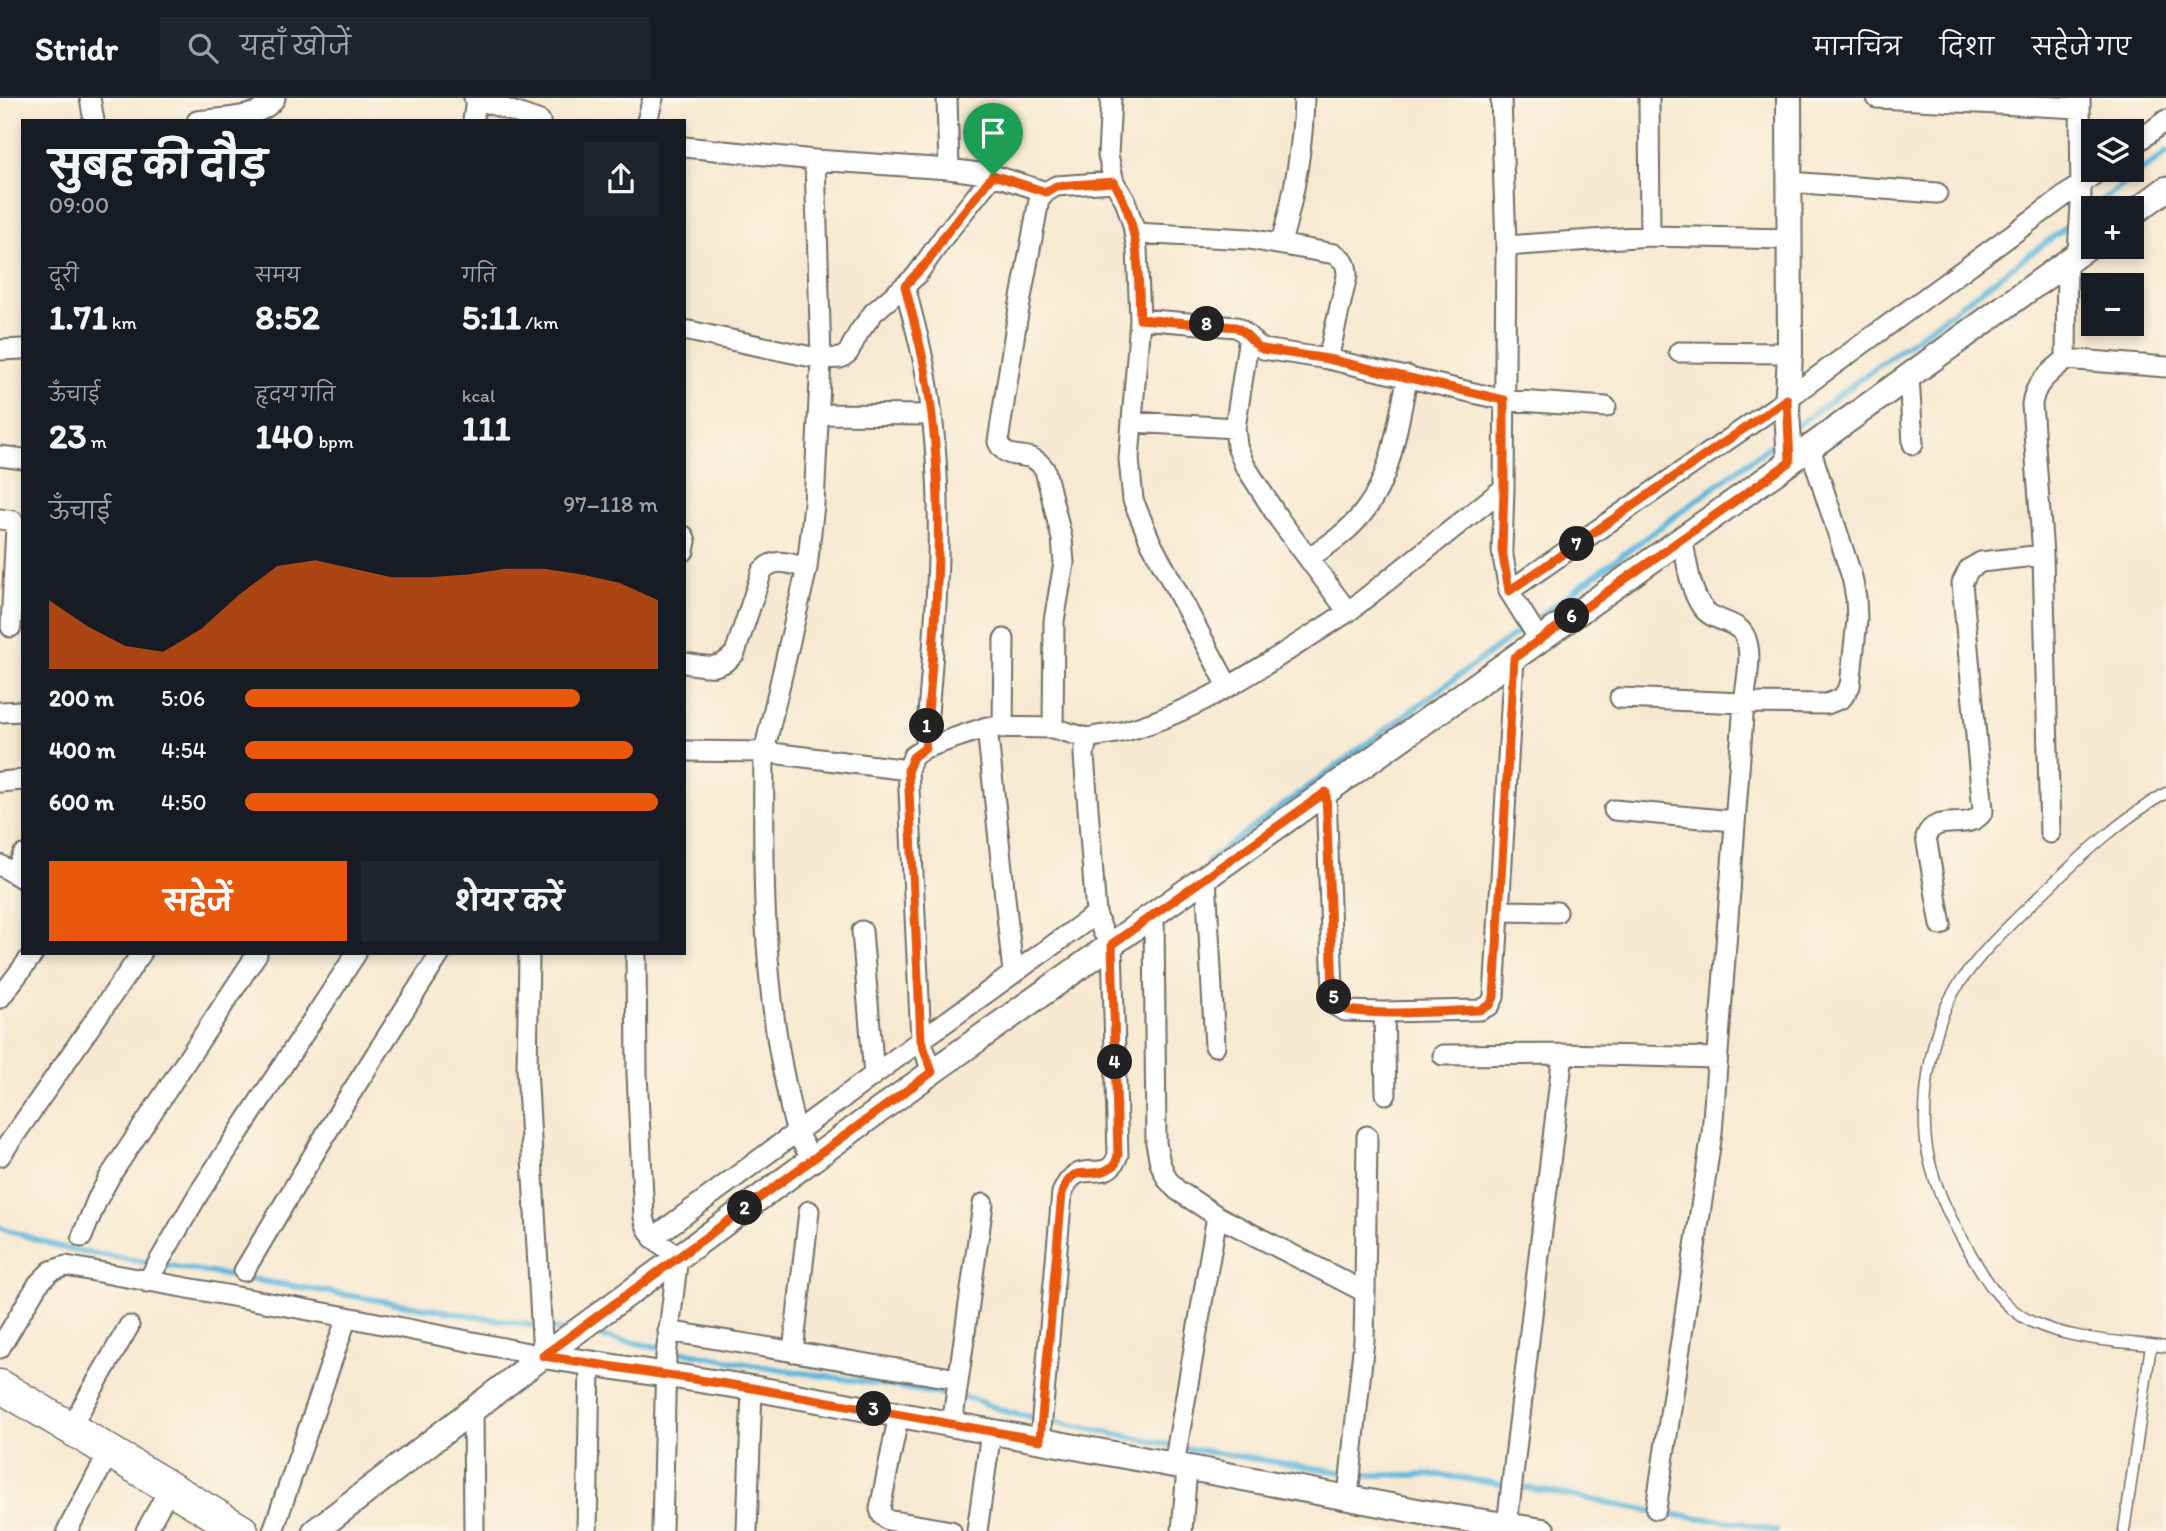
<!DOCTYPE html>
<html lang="hi">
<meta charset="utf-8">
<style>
:root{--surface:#171b24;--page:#20242c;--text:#f1f3f6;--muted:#9ea1a6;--line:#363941;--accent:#ea580c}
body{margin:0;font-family:Itim,"Playpen Sans Deva",sans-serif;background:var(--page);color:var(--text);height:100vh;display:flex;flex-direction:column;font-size:26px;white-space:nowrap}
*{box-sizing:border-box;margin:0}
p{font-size:23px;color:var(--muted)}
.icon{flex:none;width:38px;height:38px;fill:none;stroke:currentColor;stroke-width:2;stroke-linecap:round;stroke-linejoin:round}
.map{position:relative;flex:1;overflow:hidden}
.sheet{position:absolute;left:21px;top:21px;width:665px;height:836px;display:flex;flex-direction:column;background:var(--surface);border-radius:0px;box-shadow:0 4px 10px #0003}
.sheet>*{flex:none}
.controls{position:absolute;left:2081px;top:21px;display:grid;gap:14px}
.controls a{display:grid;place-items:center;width:63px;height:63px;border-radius:0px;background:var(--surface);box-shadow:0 4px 10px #0003;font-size:35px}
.pin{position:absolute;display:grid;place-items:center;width:60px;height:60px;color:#fff;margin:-72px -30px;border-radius:50% 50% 50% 0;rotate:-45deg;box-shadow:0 0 7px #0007}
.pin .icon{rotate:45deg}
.km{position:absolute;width:35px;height:35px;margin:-18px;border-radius:50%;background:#222;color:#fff;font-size:19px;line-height:35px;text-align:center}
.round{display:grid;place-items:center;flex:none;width:74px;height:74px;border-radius:0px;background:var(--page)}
.headline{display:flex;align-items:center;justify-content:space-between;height:119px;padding:0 28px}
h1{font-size:38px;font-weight:700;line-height:52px}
.metrics{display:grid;grid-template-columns:repeat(3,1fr);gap:10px;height:119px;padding:7px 28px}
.metrics div{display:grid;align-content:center}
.metrics b{font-size:35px;font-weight:700}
.metrics small{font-size:19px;font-weight:400}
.metrics p{font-size:19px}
.chart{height:196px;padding:14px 28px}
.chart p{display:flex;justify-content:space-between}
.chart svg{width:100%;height:126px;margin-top:7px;fill:var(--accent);opacity:.7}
.cta{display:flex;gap:14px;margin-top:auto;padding:14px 28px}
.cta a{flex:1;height:80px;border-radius:0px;background:var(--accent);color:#fff;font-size:28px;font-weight:700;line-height:80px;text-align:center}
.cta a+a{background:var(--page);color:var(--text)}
ul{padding:0 28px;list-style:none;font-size:23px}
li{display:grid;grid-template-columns:112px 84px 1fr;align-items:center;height:52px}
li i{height:18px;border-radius:9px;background:var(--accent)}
header{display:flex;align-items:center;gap:42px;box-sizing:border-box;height:98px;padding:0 35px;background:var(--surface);border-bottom:2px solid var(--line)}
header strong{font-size:33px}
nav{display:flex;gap:38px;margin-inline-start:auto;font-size:24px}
.search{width:490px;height:63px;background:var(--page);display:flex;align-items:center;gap:18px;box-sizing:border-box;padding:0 24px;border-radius:0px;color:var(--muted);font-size:26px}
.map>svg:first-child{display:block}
</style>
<header>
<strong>Stridr</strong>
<div class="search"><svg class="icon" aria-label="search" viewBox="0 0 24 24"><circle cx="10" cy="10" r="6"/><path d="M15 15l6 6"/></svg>यहाँ खोजें</div>
<nav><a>मानचित्र</a><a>दिशा</a><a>सहेजे गए</a></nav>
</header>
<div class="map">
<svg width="2166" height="1433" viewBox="0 0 2166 1433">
<rect width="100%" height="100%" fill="#fcf5e5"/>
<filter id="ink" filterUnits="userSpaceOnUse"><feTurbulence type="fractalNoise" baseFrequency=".0143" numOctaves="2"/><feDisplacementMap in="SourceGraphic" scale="14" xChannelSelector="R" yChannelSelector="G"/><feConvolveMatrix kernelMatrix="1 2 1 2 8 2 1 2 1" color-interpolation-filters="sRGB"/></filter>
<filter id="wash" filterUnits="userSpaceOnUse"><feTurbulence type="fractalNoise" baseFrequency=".00686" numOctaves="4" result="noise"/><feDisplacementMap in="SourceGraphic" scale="28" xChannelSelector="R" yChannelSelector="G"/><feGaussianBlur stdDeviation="1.57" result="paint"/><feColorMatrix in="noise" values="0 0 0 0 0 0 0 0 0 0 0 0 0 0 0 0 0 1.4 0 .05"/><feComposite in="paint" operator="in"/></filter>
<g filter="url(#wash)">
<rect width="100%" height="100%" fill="#f7e9d1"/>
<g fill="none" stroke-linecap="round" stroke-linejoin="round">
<path stroke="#61b7dd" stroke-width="6" d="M2084,116L2166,55
M1794,330L2075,123
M1208,763L1782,339
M0,1130L67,1151L566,1233
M587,1236L764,1269L970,1300L1010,1315L1191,1351L1359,1377H1441L1545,1393L1667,1416L1743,1425L1776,1433"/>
</g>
</g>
<g filter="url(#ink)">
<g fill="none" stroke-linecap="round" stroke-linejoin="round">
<defs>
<path id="service" d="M2166,695C2121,721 2084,756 2047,791C2013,824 1981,852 1955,892C1932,928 1924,989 1925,1031C1926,1066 1942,1105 1959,1135C1978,1168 1996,1207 2032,1224C2073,1243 2121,1243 2166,1249
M2124,1433L2151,1247"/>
<path id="minor" d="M90,0L94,23
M474,0L540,23
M947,0L949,71
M1501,0L1506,148L1504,390L1502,452L1509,493L1539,541
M1649,0L1650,138
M1877,0L2080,10
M197,23C220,20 263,21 275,0
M473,23L476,2
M647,23L653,0
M2132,48L2166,22
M684,49L815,62L949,71L993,77L1046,94
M815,62L821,261L814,406L807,470L764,654L908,672
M1114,84L1125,102L1133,127L1137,151L1140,221L1129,361L1133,402L1151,445L1228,588
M1789,84L1937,95
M1134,135L1249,141L1335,156C1344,162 1347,166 1347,178L1328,261
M1281,145C1294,98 1303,50 1304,0
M1506,148L1650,138L1789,141
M2078,155L2081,107L2080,0
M2067,163L2066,261L2166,269
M905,188C912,218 921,247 926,277C948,400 936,526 925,650
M1140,221L1236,229C1247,234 1252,245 1263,251L1328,261L1504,302L1606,309
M684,232L821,261L841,260L848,255L859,234L874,214L916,178L945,137L993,77
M0,252L23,251
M1679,254L1790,255
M1909,278L1913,346
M820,316L931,317
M1133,324L1235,330
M0,358L23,361
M0,421L13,423L16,429L11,529
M684,438L686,443L684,453
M1309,460C1330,446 1351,432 1366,411C1393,375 1398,322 1408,278
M1509,493L1787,301L2100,72
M1348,514L1504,390
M684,565C706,568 719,574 735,555L762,473C775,458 790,466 807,470
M1620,600L1744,605C1746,583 1758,540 1735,528C1723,521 1711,521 1702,509C1689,491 1687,462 1682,440
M0,614L23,613
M987,629L1013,875
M1003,630L1004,541
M1053,630L1054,523L1064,465L1062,441L1045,372C1029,347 1009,368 998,344L1016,227L1039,102L1046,94L1056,88L1114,84L1108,57L1111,0
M684,653L764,654C763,766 762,878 786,988C792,1016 794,1038 813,1061
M0,684L23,682
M1326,694L1333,894L1336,908L1345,913L1384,914
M1614,712L1734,723
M2050,735L2043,457L2032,306C2035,284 2050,275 2066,261
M0,767L23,781
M15,775L23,757
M1206,779L1215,948
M1500,813L1557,814
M1154,816L1156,1045L1160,1065L1167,1081L1177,1092L1217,1118L1365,1194L1364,1242L1348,1399
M1941,827L1926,739C1935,713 1970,736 1983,713L1962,485L1969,471L1981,464L2043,457
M862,833L874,977
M636,856L637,976L644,1119C648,1140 662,1147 678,1158L666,1258L662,1433
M0,900L33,856
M1443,957L1563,956L1717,960
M932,974L921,942L908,672L913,658L925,650L987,629L1053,630L1087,640
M1386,996L1384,914L1480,912L1490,907L1494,899L1514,560
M0,1058L141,856
M82,1139L97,1102L110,1078L257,856
M653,1140L921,942L1096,816
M244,1173L342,1009L440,856
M147,1184L199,1095L356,856
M1365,1194L1367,1038
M668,1233L958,1281
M0,1250L38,1186L51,1173L66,1168L347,1219L543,1258L527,970L529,856
M793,1254L809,1113
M473,1310L474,1433
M899,1316L880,1411L882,1417L888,1422L951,1433
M952,1327L983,1106
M70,1330L129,1228
M1040,1342L1062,1095C1078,1054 1106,1091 1118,1057L1112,846L1103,834L1096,816L1084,657L1087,640C1101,637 1116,636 1129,632C1209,609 1279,557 1348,514L1279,421L1244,366L1237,348L1235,330L1249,239
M1174,1367L1217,1118
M1656,1411L1712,1035L1744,605L1827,606L1842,600L1850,588L1857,522L1856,500L1852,479L1810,350
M1507,1427L1563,956
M67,1433L110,1353
M146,1433L170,1390
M273,1433L347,1219
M587,1433L590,1265
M747,1433L752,1290
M977,1433L991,1334
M1182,1433L1187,1370"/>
<path id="tertiary" d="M1789,0L1790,255L1787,312L1790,364
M2132,116L2166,91
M543,1258L932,974L1790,364L2093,145
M315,1433L543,1258L752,1290L1174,1367L1433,1416L1543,1433"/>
<path id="trunk" d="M0,1288L242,1433"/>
</defs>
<use href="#service" stroke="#726e65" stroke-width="13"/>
<use href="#minor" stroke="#726e65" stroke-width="23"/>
<use href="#tertiary" stroke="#726e65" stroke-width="28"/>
<use href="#trunk" stroke="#726e65" stroke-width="35"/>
<use href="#service" stroke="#fff" stroke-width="10"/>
<use href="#minor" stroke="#fff" stroke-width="19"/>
<use href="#tertiary" stroke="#fff" stroke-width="24"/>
<use href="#trunk" stroke="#fff" stroke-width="32"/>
</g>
</g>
<g fill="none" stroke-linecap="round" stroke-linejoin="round" filter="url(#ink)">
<defs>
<path id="route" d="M993,77L1046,94L1056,88L1114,84C1140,127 1138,171 1140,221L1236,229C1247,234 1252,245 1262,251L1328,261L1504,302V390L1502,452L1509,493L1787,301L1790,364L1514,560L1494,899L1490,907L1480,912C1450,913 1358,920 1336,908L1333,894L1326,694L1112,846L1118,1057L1115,1067C1111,1069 1108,1072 1104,1073C1082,1080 1074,1065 1062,1095L1040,1342L752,1290L543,1258L932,974L921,942L908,672L913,659L925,650C936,526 948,400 926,277C921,247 912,217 905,188L929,162L945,137Z"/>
</defs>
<use href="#route" stroke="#fff" stroke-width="14"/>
<use href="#route" stroke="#ea580c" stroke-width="9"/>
</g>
</svg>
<div class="controls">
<a><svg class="icon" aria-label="layers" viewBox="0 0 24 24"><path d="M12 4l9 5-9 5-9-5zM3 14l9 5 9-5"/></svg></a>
<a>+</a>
<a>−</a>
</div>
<div class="pin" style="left:993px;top:77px;background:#1e9e55"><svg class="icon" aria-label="arrive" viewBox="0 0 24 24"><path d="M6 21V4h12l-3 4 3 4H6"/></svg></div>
<b class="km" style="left:927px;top:628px">1</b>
<b class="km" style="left:745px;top:1110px">2</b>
<b class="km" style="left:874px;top:1311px">3</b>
<b class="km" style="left:1115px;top:964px">4</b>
<b class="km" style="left:1334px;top:899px">5</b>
<b class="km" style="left:1572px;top:518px">6</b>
<b class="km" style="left:1577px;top:446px">7</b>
<b class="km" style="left:1207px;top:226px">8</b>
<section class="sheet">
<div class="headline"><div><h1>सुबह की दौड़</h1><p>09:00</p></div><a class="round"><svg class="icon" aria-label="share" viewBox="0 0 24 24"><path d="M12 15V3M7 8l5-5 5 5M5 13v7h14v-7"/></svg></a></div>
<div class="metrics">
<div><p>दूरी</p><b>1.71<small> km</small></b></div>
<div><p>समय</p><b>8:52</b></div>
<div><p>गति</p><b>5:11<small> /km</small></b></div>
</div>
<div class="metrics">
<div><p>ऊँचाई</p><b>23<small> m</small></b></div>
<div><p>हृदय गति</p><b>140<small> bpm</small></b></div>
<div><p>kcal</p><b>111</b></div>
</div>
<div class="chart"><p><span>ऊँचाई</span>97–118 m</p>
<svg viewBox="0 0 160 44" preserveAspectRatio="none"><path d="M0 44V20L10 29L20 36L30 38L40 30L50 18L60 8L70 6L80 9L90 12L100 12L110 11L120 9L130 9L140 11L150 14L160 20V44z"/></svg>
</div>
<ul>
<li><b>200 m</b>5:06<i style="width:81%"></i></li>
<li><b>400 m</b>4:54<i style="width:94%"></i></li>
<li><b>600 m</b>4:50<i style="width:100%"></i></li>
</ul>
<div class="cta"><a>सहेजें</a><a>शेयर करें</a></div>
</section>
</div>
